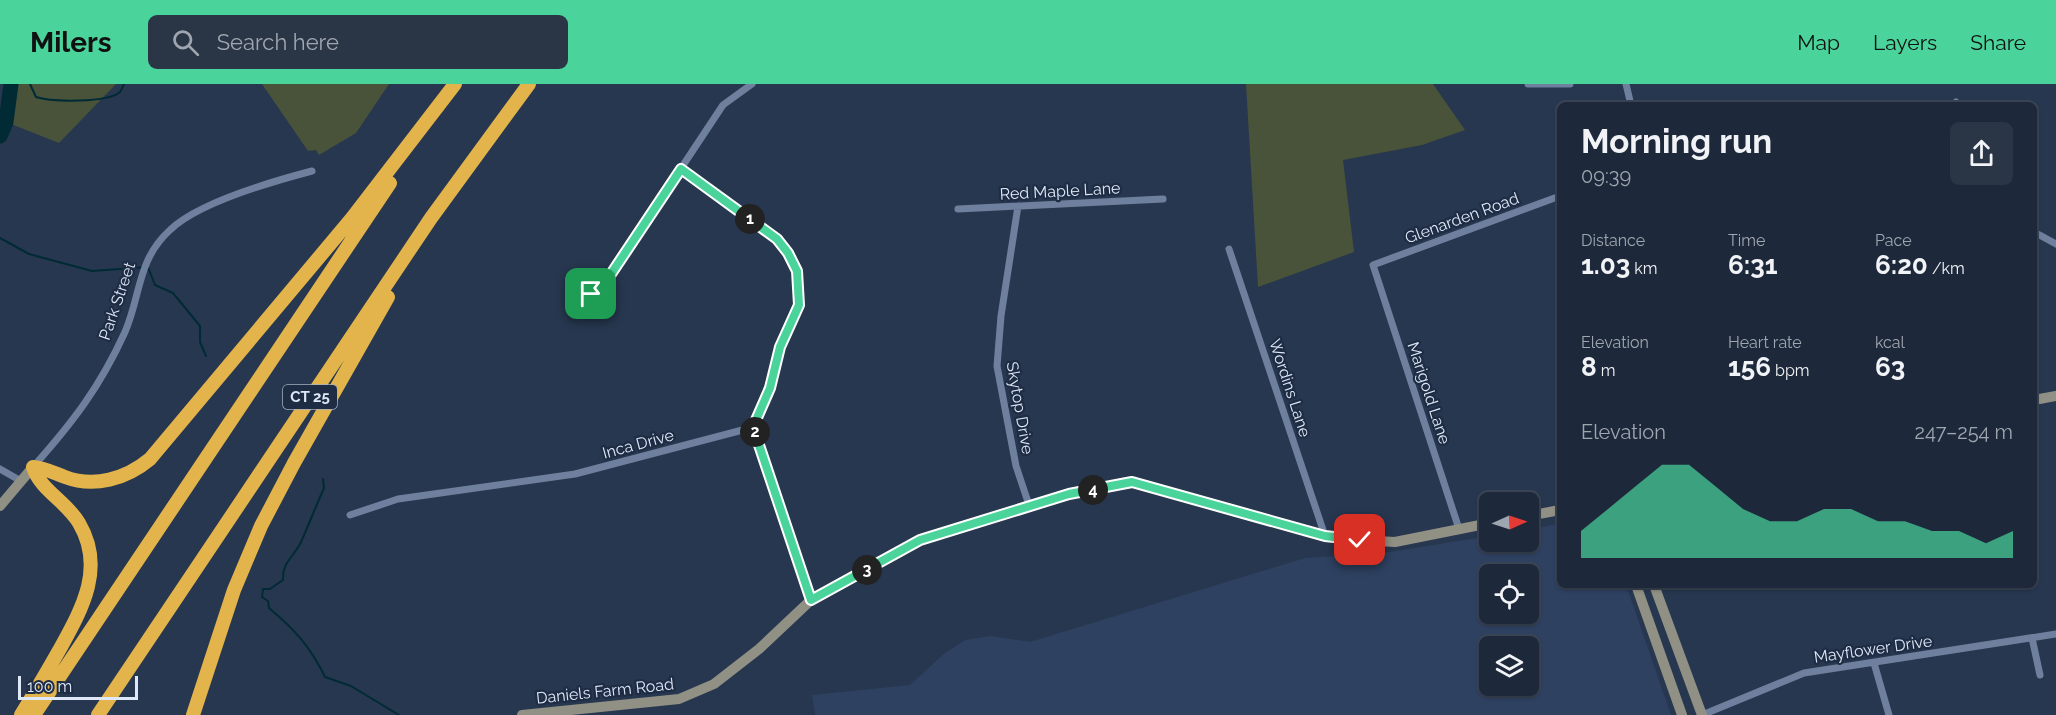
<!DOCTYPE html>
<meta charset="utf-8">
<style>
:root{--surface:#1d293b;--page:#2a3546;--text:#f1f3f6;--muted:#a0a6af;--line:#3b4555;--accent:#4ad49c}
body{margin:0;font-family:Raleway,sans-serif;background:var(--page);color:var(--text);height:100vh;display:flex;flex-direction:column;font-size:22px;white-space:nowrap}
*{box-sizing:border-box;margin:0}
p{font-size:20px;color:var(--muted)}
.icon{flex:none;width:33px;height:33px;fill:none;stroke:currentColor;stroke-width:2;stroke-linecap:round;stroke-linejoin:round}
.map{position:relative;flex:1;overflow:hidden}
.panel{position:absolute;left:1557px;top:18px;width:480px;height:486px;display:flex;flex-direction:column;background:var(--surface);border-radius:9px;box-shadow:0 2px 4px #0004,0 0 0 2px var(--line)}
.panel>*{flex:none}
.needle{width:39px;rotate:87deg}
.buttons{position:absolute;left:1479px;top:408px;display:grid;gap:12px}
.buttons a{display:grid;place-items:center;width:60px;height:60px;border-radius:9px;background:var(--surface);box-shadow:0 2px 4px #0004,0 0 0 2px var(--line);font-size:30px}
.scale{position:absolute;left:18px;bottom:15px;width:120px;box-sizing:border-box;padding-left:6px;border:3px solid #dee8f8;border-top:0;font-size:16px;line-height:21px;white-space:nowrap;color:#dee8f8;-webkit-text-stroke:4px #1e2c44;paint-order:stroke}
.pin{position:absolute;display:grid;place-items:center;width:51px;height:51px;color:#fff;margin:-26px;border-radius:12px;box-shadow:0 3px 9px #0006}
.km{position:absolute;width:30px;height:30px;margin:-15px;border-radius:50%;background:#222;color:#fff;font-size:16px;line-height:30px;text-align:center}
.round{display:grid;place-items:center;flex:none;width:63px;height:63px;border-radius:9px;background:var(--page)}
.headline{display:flex;align-items:center;justify-content:space-between;height:102px;padding:0 24px}
h1{font-size:33px;font-weight:700;line-height:45px}
.stats{display:grid;grid-template-columns:repeat(3,1fr);gap:9px;height:102px;padding:6px 24px}
.stats div{display:grid;align-content:center}
.stats b{font-size:26px;font-weight:700}
.stats small{font-size:16px;font-weight:400}
.stats p{font-size:16px}
.chart{height:168px;padding:12px 24px}
.chart p{display:flex;justify-content:space-between}
.chart svg{width:100%;height:108px;margin-top:6px;fill:var(--accent);opacity:.7}
header{display:flex;align-items:center;gap:36px;box-sizing:border-box;height:84px;padding:0 30px;background:var(--accent);color:#111}
header strong{font-size:28px}
nav{display:flex;gap:33px;margin-inline-start:auto;font-size:21px}
.search{width:420px;height:54px;background:var(--page);display:flex;align-items:center;gap:15px;box-sizing:border-box;padding:0 21px;border-radius:9px;color:var(--muted);font-size:22px}
.map>svg:first-child{display:block}
</style>
<header>
<strong>Milers</strong>
<div class="search"><svg class="icon" aria-label="search" viewBox="0 0 24 24"><circle cx="10" cy="10" r="6"/><path d="M15 15l6 6"/></svg>Search here</div>
<nav><a>Map</a><a>Layers</a><a>Share</a></nav>
</header>
<div class="map">
<svg width="2056" height="631" viewBox="0 0 2056 631">
<rect width="100%" height="100%" fill="#27374f"/>
<path fill="#2e4160" fill-rule="evenodd" d="M1560,440V501H1626L1671,631H815L812,611L910,601L945,569L965,556L991,552L1030,558L1305,474L1390,468L1489,452L1490,458H1528L1529,445ZM1490,490H1528V530H1490ZM1490,562H1528V602H1490Z"/>
<path fill="#48533a" d="M11,0H116L59,59L6,38Z
M262,0H389L356,49L319,71L316,66L308,67Z
M1246,0H1433L1465,46L1422,61L1343,76L1354,168L1258,203Z"/>
<g fill="none" stroke-linecap="round" stroke-linejoin="round">
<path stroke="#002b34" stroke-width="2" d="M30,0L36,13C51,18 108,19 120,8C121,7 123,2 124,0
M0,154L29,170L92,187L148,183L155,201L173,209L200,242V258L206,272
M323,395L324,404C316,422 309,440 301,458C294,473 282,478 283,496L270,505H263L262,513L268,517L269,524C295,546 310,562 325,593L351,602L399,631"/>
<path stroke="#002b34" stroke-width="15" d="M0,52L6,38L11,0"/>
<path stroke="#6e809d" stroke-width="7" d="M1528,0H1570
M1626,0L1631,21
M1956,18L1958,21
M682,85L777,155C792,173 805,198 798,222C794,237 784,250 779,265C771,293 765,315 754,343
M1018,122L1001,232L997,282L1016,382L1029,421
M958,125L1163,115
M2034,148L2056,160
M1229,165L1325,452
M584,213L605,199L723,21L752,0
M754,343L811,516
M33,383C73,338 100,303 125,248C141,211 137,176 170,146C198,119 274,97 312,87
M0,385L21,397
M350,431L398,415L575,390L754,343
M1459,445L1373,181L1560,112
M2032,554L2040,591
M1874,579L1889,631
M1702,631L1804,589L2056,550"/>
<path stroke="#919084" stroke-width="10" d="M2034,316L2056,312
M0,422L33,383
M1528,432L1560,426
M1636,501L1682,631
M1654,501L1702,631
M522,631L679,615L714,600L759,565L811,516L920,456L1069,410L1132,398L1325,452L1360,456L1395,458L1490,439"/>
<path stroke="#e2b44b" stroke-width="14" d="M21,631C35,608 48,586 61,563C83,523 105,483 79,439C67,418 40,406 33,383C45,384 54,389 65,393C94,404 126,395 150,375L352,134L455,0
M34,631L390,99
M98,631L431,134L529,0
M193,631L234,506L261,442L294,379L388,213"/>
</g>
<g fill="none" stroke-linecap="round" stroke-linejoin="round">
<defs>
<path id="route" d="M591,210L605,199L681,85L777,155L788,169L797,187L799,221L780,263L770,304L753,343L811,516L920,456L1069,410L1132,398L1325,452L1360,456"/>
</defs>
<use href="#route" stroke="#fff" stroke-width="12"/>
<use href="#route" stroke="#4ad49c" stroke-width="8"/>
</g>
<g text-anchor="middle" dominant-baseline="central" stroke-width="4.5" stroke-linejoin="round" paint-order="stroke">
<rect fill="#1e2c44" stroke="#a4b0c2" stroke-width="1.5" x="283" y="301" width="54" height="24" rx="4.5"/>
<g font-size="15" font-weight="bold" fill="#dee8f8">
<text x="310" y="313">CT 25</text>
</g>
<g font-size="16" fill="#dee8f8" stroke="#1e2c44">
<text transform="translate(1060 107) rotate(-3)">Red Maple Lane</text>
<text transform="translate(1462 134) rotate(-20)">Glenarden Road</text>
<text transform="translate(117 217) rotate(-71)">Park Street</text>
<text transform="translate(1290 304) rotate(72)">Wordins Lane</text>
<text transform="translate(1429 309) rotate(72)">Marigold Lane</text>
<text transform="translate(1020 324) rotate(80)">Skytop Drive</text>
<text transform="translate(638 360) rotate(-15)">Inca Drive</text>
<text transform="translate(1873 565) rotate(-8)">Mayflower Drive</text>
<text transform="translate(605 607) rotate(-6)">Daniels Farm Road</text>
</g>
</g>
</svg>
<div class="buttons">
<a><svg class="needle" viewBox="-14 -14 28 28"><path d="M0-13l5 13h-10z" fill="#e53935"/><path d="M0 13l5-13h-10z" fill="#a0a6af"/></svg></a>
<a><svg class="icon" aria-label="locate" viewBox="0 0 24 24"><circle cx="12" cy="12" r="6"/><path d="M12 2v4M12 18v4M2 12h4M18 12h4"/></svg></a>
<a><svg class="icon" aria-label="layers" viewBox="0 0 24 24"><path d="M12 4l9 5-9 5-9-5zM3 14l9 5 9-5"/></svg></a>
</div>
<div class="scale">100 m</div>
<div class="pin" style="left:591px;top:210px;background:#1e9e55"><svg class="icon" aria-label="arrive" viewBox="0 0 24 24"><path d="M6 21V4h12l-3 4 3 4H6"/></svg></div>
<div class="pin" style="left:1360px;top:456px;background:#d93025"><svg class="icon" aria-label="check" viewBox="0 0 24 24"><path d="M5 12l5 5 9-10"/></svg></div>
<b class="km" style="left:750px;top:135px">1</b>
<b class="km" style="left:755px;top:348px">2</b>
<b class="km" style="left:867px;top:486px">3</b>
<b class="km" style="left:1093px;top:406px">4</b>
<section class="panel">
<div class="headline"><div><h1>Morning run</h1><p>09:39</p></div><a class="round"><svg class="icon" aria-label="share" viewBox="0 0 24 24"><path d="M12 15V3M7 8l5-5 5 5M5 13v7h14v-7"/></svg></a></div>
<div class="stats">
<div><p>Distance</p><b>1.03<small> km</small></b></div>
<div><p>Time</p><b>6:31</b></div>
<div><p>Pace</p><b>6:20<small> /km</small></b></div>
</div>
<div class="stats">
<div><p>Elevation</p><b>8<small> m</small></b></div>
<div><p>Heart rate</p><b>156<small> bpm</small></b></div>
<div><p>kcal</p><b>63</b></div>
</div>
<div class="chart"><p><span>Elevation</span>247–254 m</p>
<svg viewBox="0 0 160 44" preserveAspectRatio="none"><path d="M0 44V33L10 24L20 15L30 6L40 6L50 15L60 24L70 29L80 29L90 24L100 24L110 29L120 29L130 33L140 33L150 38L160 33V44z"/></svg>
</div>
</section>
</div>
